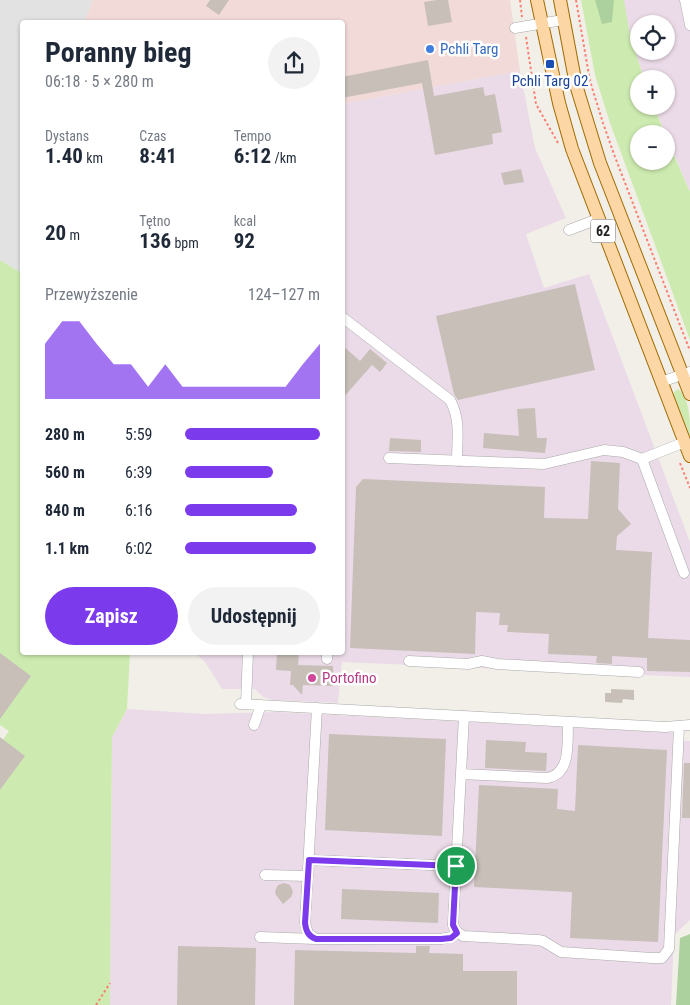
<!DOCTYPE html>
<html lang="pl">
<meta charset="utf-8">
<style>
:root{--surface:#fff;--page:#f2f2f3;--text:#1f2937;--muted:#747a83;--accent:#7c3aed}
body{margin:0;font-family:"Roboto Condensed",sans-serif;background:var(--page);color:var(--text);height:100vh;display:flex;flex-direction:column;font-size:19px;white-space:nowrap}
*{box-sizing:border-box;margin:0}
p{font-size:16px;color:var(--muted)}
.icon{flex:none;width:28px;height:28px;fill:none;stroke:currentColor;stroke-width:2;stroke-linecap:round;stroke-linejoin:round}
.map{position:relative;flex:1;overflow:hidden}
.drawer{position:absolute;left:20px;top:20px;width:325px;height:635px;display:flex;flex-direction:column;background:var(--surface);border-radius:5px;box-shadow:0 1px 4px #0004}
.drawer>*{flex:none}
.tools{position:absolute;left:630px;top:15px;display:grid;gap:10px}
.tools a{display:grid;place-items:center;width:45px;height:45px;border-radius:50%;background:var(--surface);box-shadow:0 1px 4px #0004;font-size:25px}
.pin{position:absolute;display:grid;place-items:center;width:42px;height:42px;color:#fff;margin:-21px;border:2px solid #fff;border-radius:50%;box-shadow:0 1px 5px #0007}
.round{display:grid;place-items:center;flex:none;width:52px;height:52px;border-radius:26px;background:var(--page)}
.head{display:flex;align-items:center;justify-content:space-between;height:85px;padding:0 25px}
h1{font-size:28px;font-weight:700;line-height:38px}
.stats{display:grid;grid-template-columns:repeat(3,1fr);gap:8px;height:85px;padding:5px 25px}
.stats div{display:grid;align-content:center}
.stats b{font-size:21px;font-weight:700}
.stats small{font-size:14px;font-weight:400}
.stats p{font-size:14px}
.chart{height:140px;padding:10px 25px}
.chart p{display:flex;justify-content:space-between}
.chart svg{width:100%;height:90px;margin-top:5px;fill:var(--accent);opacity:.7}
.action{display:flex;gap:10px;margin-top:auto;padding:10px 25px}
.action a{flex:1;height:58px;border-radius:30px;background:var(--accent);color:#fff;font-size:20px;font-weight:700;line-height:58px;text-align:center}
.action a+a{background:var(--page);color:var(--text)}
ul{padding:0 25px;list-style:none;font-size:16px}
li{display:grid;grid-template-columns:80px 60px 1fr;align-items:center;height:38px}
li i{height:12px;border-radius:6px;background:var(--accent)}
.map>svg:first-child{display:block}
</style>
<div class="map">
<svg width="690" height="1005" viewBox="0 0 690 1005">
<rect width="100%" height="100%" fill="#f2efe9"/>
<path fill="#f2dad9" d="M93,0H510L520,71L343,104L342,22H84Z"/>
<path fill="#ebdbe8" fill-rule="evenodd" d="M621,0H690V192L654,106H666V79H644L630,35ZM639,24H666V51H639Z
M520,71L535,148L566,218L526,234L544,288L589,274L690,542V677L342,662L338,703L272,700L263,697L255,689H222L205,662L195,653L342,652L343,104Z
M127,709L205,714L279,712L682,733L677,878L683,741H690V920L674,935L671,1005H110L112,737Z"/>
<path fill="#cdebb0" d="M581,0H624L630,35L644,79H639V106H654L665,134H639V161H666V137L690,192V340L610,123L595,75Z
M0,260L22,273V652L130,653L127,709L112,737L110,1005H0V744L9,731L0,725Z
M678,389C690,398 690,421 690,436L674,395V392Z"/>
<path fill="#add19e" d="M595,0H614L612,22L602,24Z
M690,934V1005H676L680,938Z"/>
<path fill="#e2e2e2" d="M0,0H93L84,22H22V273L0,260Z"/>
<path fill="#c7bfb8" d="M210,0H229L219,15L206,6Z
M437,0H448L452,22L428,26L424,2Z
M428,60L434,96L483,87L485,96L495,94L502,132L492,134L493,144L435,155L422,83L342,98V77Z
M521,169L524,182L504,185L501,173Z
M575,284L595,370L458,400L454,394L436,316Z
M342,345L360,361L370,349L387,363L380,372L372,365L342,399Z
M535,408L537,438H547L545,453L483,448L484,433L519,436L517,409Z
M390,438L421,440V452L389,451Z
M591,461L620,463L618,509L631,524L617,536L616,550L652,552L648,638L690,640V672L647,671V658L612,656V664L596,663L597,656L548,654L549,634L507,632L508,625H499L500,613L476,612L475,654L350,648L356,487L363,479L545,487L544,518L588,519Z
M277,652H299L298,665L333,666L334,686L303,685L302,695L293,685H290L291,671L276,670Z
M0,653L31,676L0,719Z
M611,689L634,690V700L623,699L622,703L605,702V693H611Z
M329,734L446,739L442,836L325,830Z
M0,737L25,756L0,790Z
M486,740L526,742L525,752L547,753L546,771L485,768Z
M578,745L667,750L658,942L570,938L572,892L474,887L479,785L558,789L557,809L575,811Z
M684,763H690V818H682Z
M284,883L290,885L293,892L291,897L283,904L276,895L275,891L278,885Z
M342,889L439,893L438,923L341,919Z
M178,946L256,948L255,1005H177Z
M416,946H430L429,953L463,954V971H517V1005H294L295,950L416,953Z"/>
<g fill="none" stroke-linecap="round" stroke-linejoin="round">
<defs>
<path id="minor" d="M685,0L690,25
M515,28L563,20
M569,230L598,219
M342,317L450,400C461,420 457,439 457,461
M661,382L690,372
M389,458L544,464L604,450L623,452L642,459L684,573
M642,459L685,442
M327,659V652
M409,661L468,664L482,661L497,664L639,672
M240,704L665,727L690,725
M246,704L248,652
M317,708L305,923L308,934L316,939H441L451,937L457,933
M464,716L453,925L456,931L463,936L538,940L543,941L561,952L652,958H662L669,949L679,727
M254,725L261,705
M461,774L547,778C572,774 567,741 568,722
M309,860L456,866
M265,875L308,876
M260,937L315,939"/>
<path id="major" d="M537,0L559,103L572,149L690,456
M560,0L576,85L600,163L690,394"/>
</defs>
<use href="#minor" stroke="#a9a9a9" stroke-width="11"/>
<use href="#major" stroke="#a06b00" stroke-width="14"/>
<path stroke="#fa8072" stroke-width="2" stroke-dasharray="2.5 2.5" stroke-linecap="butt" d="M520,0L522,17
M576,0L590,81L603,123L615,157L690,351
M526,37L536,104L558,143
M680,463L690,488
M96,1005L110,983"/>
<use href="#minor" stroke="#fff" stroke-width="10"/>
<use href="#major" stroke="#fcd6a4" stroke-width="12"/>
</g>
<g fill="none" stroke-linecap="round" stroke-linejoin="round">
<defs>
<path id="route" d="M309,860L456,866L453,925L457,933L451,938L441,939H316C308,936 306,931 305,923Z"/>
</defs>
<use href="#route" stroke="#fff" stroke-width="10"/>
<use href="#route" stroke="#7c3aed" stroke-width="6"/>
</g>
<circle fill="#3f7fe0" stroke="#fff" stroke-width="2" cx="430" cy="49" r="5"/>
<rect fill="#1a4fb4" stroke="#fff" stroke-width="2" x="545" y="59" width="10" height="10" rx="2.5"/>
<circle fill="#d1479c" stroke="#fff" stroke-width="2" cx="312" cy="678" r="5"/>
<g text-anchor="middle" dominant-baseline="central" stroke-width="5" stroke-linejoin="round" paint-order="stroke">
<rect fill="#fff" stroke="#646464" stroke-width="1" x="590.5" y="219.5" width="25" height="23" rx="4"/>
<g font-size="14" font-weight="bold" fill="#222">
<text x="603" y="231">62</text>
</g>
<g font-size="15" fill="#366cbe" stroke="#fff" text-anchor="start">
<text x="440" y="49">Pchli Targ</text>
</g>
<g font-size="15" fill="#164399" stroke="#fff">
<text x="550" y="81">Pchli Targ 02</text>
</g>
<g font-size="15" fill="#b23c85" stroke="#fff" text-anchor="start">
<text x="322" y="678">Portofino</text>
</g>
</g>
</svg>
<div class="tools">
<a><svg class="icon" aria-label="locate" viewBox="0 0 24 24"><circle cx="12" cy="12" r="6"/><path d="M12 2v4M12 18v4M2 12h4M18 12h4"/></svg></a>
<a>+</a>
<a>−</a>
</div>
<div class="pin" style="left:456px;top:866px;background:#1e9e55"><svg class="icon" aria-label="arrive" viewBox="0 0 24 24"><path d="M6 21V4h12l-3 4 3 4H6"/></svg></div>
<section class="drawer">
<div class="head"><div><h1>Poranny bieg</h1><p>06:18 · 5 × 280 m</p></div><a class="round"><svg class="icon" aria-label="share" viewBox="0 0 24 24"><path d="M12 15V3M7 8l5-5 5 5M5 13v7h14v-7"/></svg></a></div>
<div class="stats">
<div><p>Dystans</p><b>1.40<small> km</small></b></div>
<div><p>Czas</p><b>8:41</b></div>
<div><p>Tempo</p><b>6:12<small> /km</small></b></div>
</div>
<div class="stats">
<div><b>20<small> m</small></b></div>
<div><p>Tętno</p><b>136<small> bpm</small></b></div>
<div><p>kcal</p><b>92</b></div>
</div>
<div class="chart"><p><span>Przewyższenie</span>124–127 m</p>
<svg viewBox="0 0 160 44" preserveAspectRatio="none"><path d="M0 44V17L10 6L20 6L30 17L40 27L50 27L60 38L70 27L80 38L90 38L100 38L110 38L120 38L130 38L140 38L150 27L160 17V44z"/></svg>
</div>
<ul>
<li><b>280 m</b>5:59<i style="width:100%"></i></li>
<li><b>560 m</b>6:39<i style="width:65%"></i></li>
<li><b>840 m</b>6:16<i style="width:83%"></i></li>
<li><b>1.1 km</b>6:02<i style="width:97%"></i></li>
</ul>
<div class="action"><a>Zapisz</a><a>Udostępnij</a></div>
</section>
</div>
